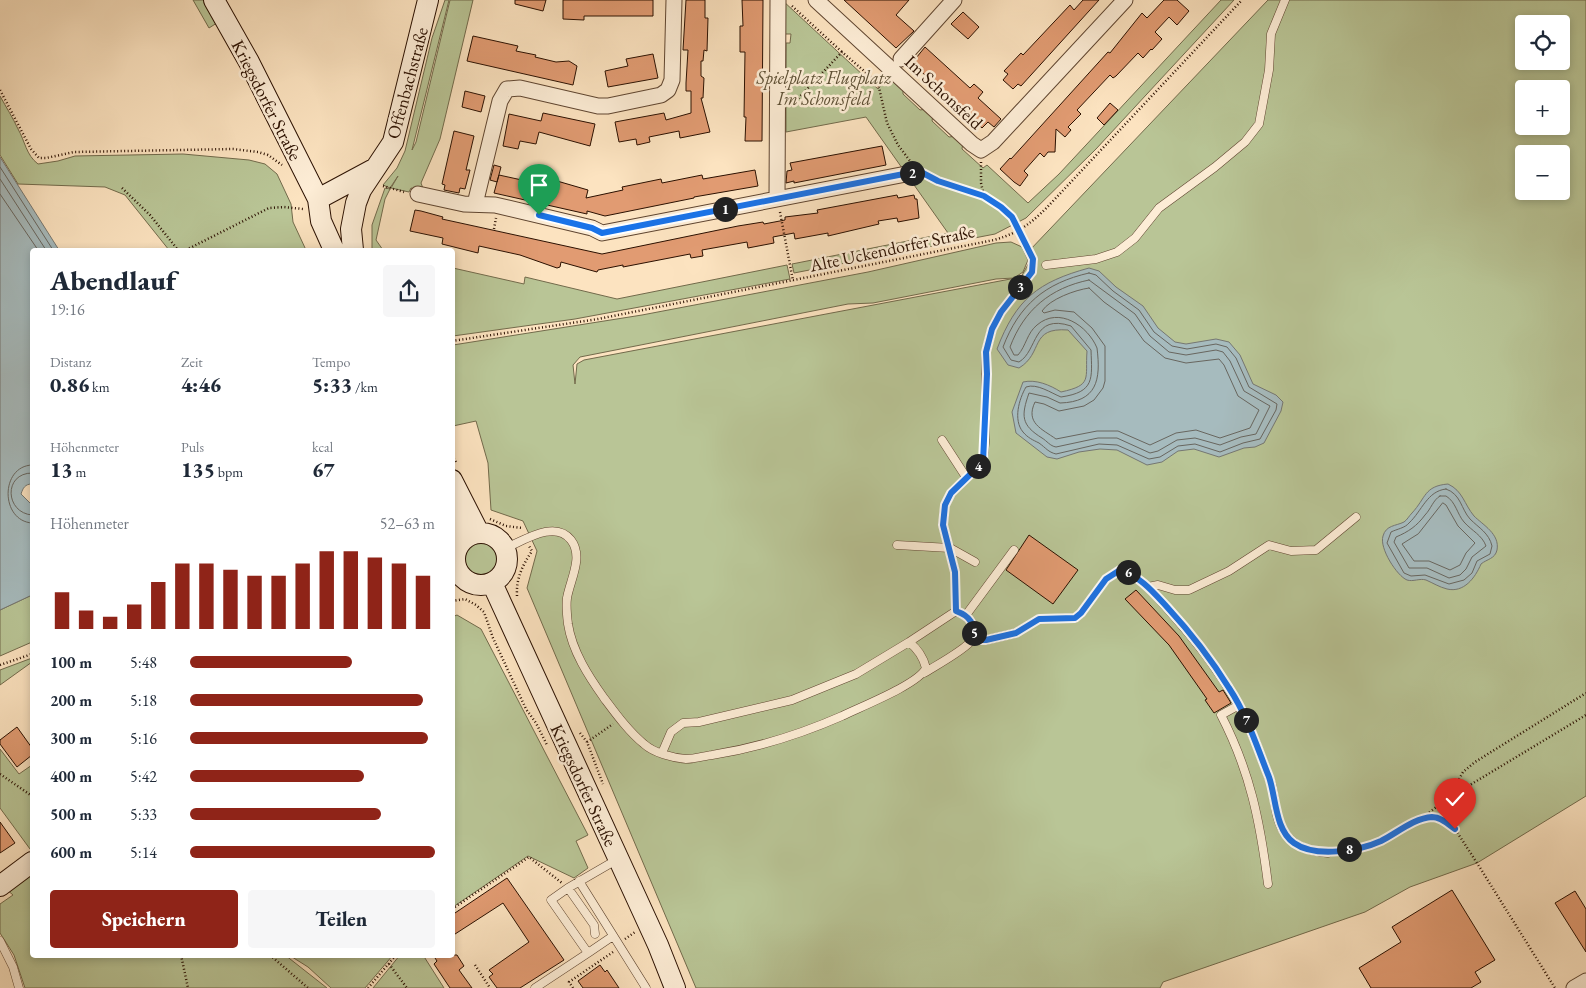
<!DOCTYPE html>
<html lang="de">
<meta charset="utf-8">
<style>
:root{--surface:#fff;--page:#f6f6f7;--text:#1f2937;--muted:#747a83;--accent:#8f2418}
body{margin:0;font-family:"EB Garamond",serif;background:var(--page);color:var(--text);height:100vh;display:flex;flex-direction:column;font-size:19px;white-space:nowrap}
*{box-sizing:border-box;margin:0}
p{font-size:16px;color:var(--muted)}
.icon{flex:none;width:28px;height:28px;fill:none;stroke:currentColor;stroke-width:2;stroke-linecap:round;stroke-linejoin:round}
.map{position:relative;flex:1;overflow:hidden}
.panel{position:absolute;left:30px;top:248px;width:425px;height:710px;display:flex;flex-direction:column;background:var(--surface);border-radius:5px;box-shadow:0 2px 8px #0003}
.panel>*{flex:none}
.buttons{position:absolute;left:1515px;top:15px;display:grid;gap:10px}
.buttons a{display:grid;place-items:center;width:55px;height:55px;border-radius:5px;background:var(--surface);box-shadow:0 2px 8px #0003;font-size:25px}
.pin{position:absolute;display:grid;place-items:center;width:42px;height:42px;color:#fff;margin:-51px -21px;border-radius:50% 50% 50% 0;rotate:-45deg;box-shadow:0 0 5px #0007}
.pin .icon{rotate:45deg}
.km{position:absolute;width:25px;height:25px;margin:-12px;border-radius:50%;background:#222;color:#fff;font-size:14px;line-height:25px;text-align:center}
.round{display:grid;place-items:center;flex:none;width:52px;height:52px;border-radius:5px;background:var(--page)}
.headline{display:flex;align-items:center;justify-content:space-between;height:85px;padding:0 20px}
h1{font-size:28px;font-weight:800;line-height:38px}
.stats{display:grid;grid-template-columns:repeat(3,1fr);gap:8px;height:85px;padding:5px 20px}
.stats div{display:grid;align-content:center}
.stats b{font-size:21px;font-weight:800}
.stats small{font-size:14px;font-weight:400}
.stats p{font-size:14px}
.chart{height:140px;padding:10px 20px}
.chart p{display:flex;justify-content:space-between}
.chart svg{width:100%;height:90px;margin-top:5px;stroke:var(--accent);stroke-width:6}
.primary-button{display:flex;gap:10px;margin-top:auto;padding:10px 20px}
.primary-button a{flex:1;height:58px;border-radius:5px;background:var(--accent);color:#fff;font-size:20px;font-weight:800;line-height:58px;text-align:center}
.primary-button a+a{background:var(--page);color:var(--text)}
ul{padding:0 20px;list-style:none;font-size:16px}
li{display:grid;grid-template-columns:80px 60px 1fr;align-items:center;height:38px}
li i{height:12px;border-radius:6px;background:var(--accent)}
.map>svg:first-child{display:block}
</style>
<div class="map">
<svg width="1586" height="988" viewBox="0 0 1586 988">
<rect width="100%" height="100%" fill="#fce3c0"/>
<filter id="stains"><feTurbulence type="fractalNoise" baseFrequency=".004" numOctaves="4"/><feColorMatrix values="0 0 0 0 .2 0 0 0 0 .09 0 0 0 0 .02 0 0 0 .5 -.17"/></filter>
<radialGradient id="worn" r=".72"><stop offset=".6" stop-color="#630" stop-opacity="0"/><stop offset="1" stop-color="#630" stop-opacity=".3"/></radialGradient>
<path fill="#b9c596" stroke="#726a4b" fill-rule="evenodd" d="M193,0H208L220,21L209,28Z
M445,0H449L412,150L416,142L450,0H473L440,139L421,183L424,191L411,188L409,192L391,188L398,176L390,188L383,185L397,168L405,151L432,38Z
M782,0L878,89L891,76L903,88V94L920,110L927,109L933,115L932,121L949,137L957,136L963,142L962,149L983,168L987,165L1028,203L1059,174L1221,0H1234L1096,149L1026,218L995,234L794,273L792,264L948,233L866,117L786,132V43H790L791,34H781Z
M1268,0H1586V796L1477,863L1410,887L1365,912L1163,982L1160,988H696L527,588L537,551L523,521L491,510L488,463L476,421L453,426V345L642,315L868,272L996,243L1011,242L1022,247L1028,260L1023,272L1014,278L996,279L873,303L848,304L580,357L573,365L575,384L577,364L584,360L1021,277L1030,261L1029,251ZM1524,24H1561V61H1524ZM1524,89H1561V126H1524ZM1524,154H1561V191H1524Z
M0,96C6,107 13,118 18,129C25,141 26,155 38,164L58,161L75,156L183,154L249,160L265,164L277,174L291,204L293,222L306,250H169L125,195L105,187L18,184L0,155Z
M385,188L390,189L385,199L376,240L383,250H372V225Z
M787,265L790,279L575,319L453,336V268L524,284L525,277L617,299Z
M462 559a19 19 0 1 1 38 0a19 19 0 1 1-38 0Z
M32,595V642L0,656V610Z
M457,615L481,629L588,835L576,841L588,868L574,878L528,856L453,907L452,653L454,652L452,617Z
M32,658V662L0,685V670Z
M0,749L19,774L32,765V848L30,849L0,808Z
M32,869V955H285L327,988H25L14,955L0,933V904L13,895L6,889Z
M289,955H393L365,988H331L308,967Z
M400,955H423L444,988H373Z"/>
<path fill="#a6bbbe" stroke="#757772" d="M0,157L59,250H32V484C25,484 23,488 21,494L32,505V595L0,610Z
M1089,268L1099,271L1116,287L1143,306L1158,328L1175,342L1186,344L1216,339L1229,342L1240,355L1253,384L1276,395L1283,402L1281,411L1264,443L1255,447L1244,448L1219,457L1194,449L1178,451L1162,462L1147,465L1117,450L1100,449L1079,452L1057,459L1047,457L1016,433L1012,412L1023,382C1036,379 1050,385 1061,392C1093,385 1085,379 1087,351L1068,330C1029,327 1044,353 1019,368L1008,365L997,349C1016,299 1038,282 1089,268Z
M1448,484C1463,491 1464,504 1474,516C1483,525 1500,534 1497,550C1495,559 1487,559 1481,564C1475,578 1464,593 1447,589C1439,587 1433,583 1426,580C1420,578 1413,582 1407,580C1397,576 1379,548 1383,536C1386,525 1396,526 1404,522C1407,520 1409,516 1412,513C1426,498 1424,486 1448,484Z"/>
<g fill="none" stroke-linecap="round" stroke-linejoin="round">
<path stroke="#68665f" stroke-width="1" d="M0,167L53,250
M0,179L46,250
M0,194L38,250
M1089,273L1096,275L1113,291L1139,310L1154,332L1172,346L1187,349L1216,344L1227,347L1236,358L1249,387L1277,404L1276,410L1260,439L1243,443L1220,452L1195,444L1178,446L1160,457L1149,459L1117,445L1099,444L1056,454C1048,452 1046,448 1039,443C1033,440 1028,438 1023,432C1013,420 1019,399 1026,387C1037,383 1051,393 1061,397C1095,392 1092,379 1091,350L1071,326C1032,313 1038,351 1019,362L1011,360L1003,347C1019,305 1045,283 1089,273Z
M1089,280L1135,314L1150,336L1169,352L1186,355L1216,350L1223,352L1230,361L1244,391L1270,406L1256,434L1241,437L1220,445L1195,438L1177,440L1158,451L1150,453L1117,438H1098L1056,447C1050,446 1047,441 1042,438C1021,425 1021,416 1029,393L1047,397L1060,403C1097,402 1101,380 1097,348C1088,326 1059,306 1037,325C1027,333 1026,346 1018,355H1014L1010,347C1024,310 1050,288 1089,280Z
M1089,288L1104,302L1129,320L1144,341L1165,358L1186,363L1219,359L1224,365L1238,396L1259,410L1250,428L1220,438L1196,430L1176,433L1150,445L1118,431H1097L1056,439C1042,429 1025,423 1035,402L1044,404L1059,411L1084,406L1094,400L1103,388L1105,381V346L1092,328L1074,312L1055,310L1044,313L1042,311C1050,299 1075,290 1089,288Z
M32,465C0,466 0,521 32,523
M32,473C3,473 5,513 32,515
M1446,489C1461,494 1461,509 1470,519C1479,528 1489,533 1492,546L1490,554L1477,561L1472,573L1464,580L1449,584L1425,575L1411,576L1404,573L1387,543L1391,532C1397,529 1405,528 1409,523C1422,511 1427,491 1446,489Z
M1440,496H1446C1456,502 1457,514 1464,522C1472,531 1482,535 1486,546L1472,557L1466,569L1460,575L1449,578L1427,568H1409L1394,542L1396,537C1408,532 1417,526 1425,515C1431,509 1433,500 1440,496Z
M1443,503L1446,505L1458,526L1475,543L1466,553L1460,565L1450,570L1429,561H1414L1402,544L1418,534Z"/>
</g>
<path fill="#e19b72" stroke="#2b1000" d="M515,0H546L543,11L515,4Z
M563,0H653V16H584V20L563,19Z
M686,0H705V18H708L707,51L704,50L703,61H701V76L704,78L703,98H701L710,132L680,138L679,131L649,137L650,142L637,145L636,139L619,142L615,122L664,113L666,120L691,113V91H686V83L688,50H683Z
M742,0H763L762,141H745L746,117H744L745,52H740V26H743Z
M844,0H909L896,15L914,31L896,48Z
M1083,0H1099L1021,86L1018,84L1013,89L1003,80L1008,74L1004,71L1021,53L1023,55L1070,5L1074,10Z
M1164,0H1177L1189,11L1177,25L1169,17L1155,32L1162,39L1152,50L1151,49L1143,58L1138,53L1116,76L1113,78L1110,75L1077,110L1081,114L1068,127L1071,130L1065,137L1056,129L1055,152H1048L1044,157L1040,153L1024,171L1028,175L1020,186L1014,182L1000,169L1010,158L1011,159L1108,52L1110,53L1142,13L1147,18Z
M963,12L979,27L968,39L951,24Z
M473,36L518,46L516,51L536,55L535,57L556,62L569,61L577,66L573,85L467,61Z
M925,47L970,88L974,84L983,92L978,98L1001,119L994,127L988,122L982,128L912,63Z
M653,54L658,78L608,87L605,71L628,66L626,59Z
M465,91L485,96L481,112L462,107Z
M1110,103L1118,110L1104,125L1097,118Z
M543,113L595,124L590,146L539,132L536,144L520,141L518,149L503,146L509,114L541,121Z
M454,131L474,136L466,170H470L465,189L460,188L459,193L444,190L445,185L442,184Z
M882,146L886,165L794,183V181L786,183L787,171L792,170L790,163Z
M494,165L501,167L497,182L499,175L531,182L533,174L588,190L586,198L623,190L622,187L661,179L662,183L702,175L703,179L755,170L758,186L694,197V198L605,216L587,211V214L494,193L497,182L490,180Z
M897,195L898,198L914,195L915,199H917L919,218L898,222L897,218L878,221L879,224L828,236V233L795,239L794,233L773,237L774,243L748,248L747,242L702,250L703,256L691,258L690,254L623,267V265L598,270L597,272L561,262L560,267L557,268L520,255L479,246L478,253L442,244L443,238L410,231L415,210L421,211L443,217L442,219L602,254L738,226L763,222L764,224L785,220V217L818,213L817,210Z
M1029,535L1078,570L1053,604L1006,570Z
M1136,590L1179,636L1219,692L1223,690L1231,703L1214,713L1205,700L1207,699L1169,645L1125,599Z
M17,727L32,748V755L17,767L0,744V740Z
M0,822L15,843L0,853Z
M507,878L564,960L520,988H497L489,977L493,974L489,970L529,942L503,903L452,936V915Z
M1452,890L1495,960L1475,972L1481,982L1471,988H1371L1359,968L1401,942L1392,927Z
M1575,891L1586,909V952L1555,903Z
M433,955H457L464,966L459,970L472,988H450L434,964L437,961Z
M600,965L605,972L607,970L619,988H583L578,981Z"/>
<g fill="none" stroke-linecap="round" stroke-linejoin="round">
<defs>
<path id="lane" d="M1046,265L1096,259L1117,252L1135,238L1159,208L1215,167L1245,142L1259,124L1269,70L1271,34L1285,0
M942,440L966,477
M897,545L950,548L975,562
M506,548C523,541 555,519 571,540C584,557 570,580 567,598C566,606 567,616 568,624C572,651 589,677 604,698C616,714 629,732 644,744C654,753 673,758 686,759C695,759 704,756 712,755C756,748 801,734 842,716C860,707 919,684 926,668C923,656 918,649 909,642L856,674L792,700L699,722L683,723L671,732L662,753
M1148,587C1192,635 1232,682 1256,743C1261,757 1267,771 1272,786C1275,799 1275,818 1283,830C1293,847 1309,851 1328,853
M956,611L955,572L943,525L945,505L951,493L983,462L985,443L986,352L992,329L1001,312L1032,272L1033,259
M966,615L1014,550
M972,640H986L1016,633L1039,619L1075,618L1081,613L1106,579L1120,570L1128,572L1148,587L1158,585L1175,590H1189L1229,571L1269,545L1291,551L1316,550L1356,517
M909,642L956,611C967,615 981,627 972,640C965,650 935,666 924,673
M1239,705L1221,715C1250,771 1260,821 1268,884
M579,881L646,988
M568,888L594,925L595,934
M0,941L13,967L19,988
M588,953L613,936
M535,988L588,953L551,900L568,888L618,859"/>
<path id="street" d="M816,0L972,144L981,150L993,142L1125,0
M901,59L954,0
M418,194L464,204L495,205L592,228L602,233L906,174
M777,199L778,0
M475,204L500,101L507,89L520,88L598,106H608L661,95L668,90L672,80L674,0
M1574,988L1586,981"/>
<path id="secondary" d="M214,0L249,62L318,199L321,221L334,250
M318,199L372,170
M353,250L351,229L356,203L361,190L393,142L428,0
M452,480L479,533
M452,513L463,540
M455 559a26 26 0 1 1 52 0a26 26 0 1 1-52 0Z
M492,583L658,945L675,988
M0,886L32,862"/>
</defs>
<use href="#lane" stroke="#5f4530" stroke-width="9"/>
<use href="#street" stroke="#5f4530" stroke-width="17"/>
<use href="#secondary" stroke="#2b1000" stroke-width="22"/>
<path stroke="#2b1000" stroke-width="2.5" stroke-dasharray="1 2.5" stroke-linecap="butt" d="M792,6L842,52
M878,83L887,123L898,145L910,161
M0,90L31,149L39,158H46L74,152L233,149L258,152L268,155L282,165
M791,106L842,52L878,83L882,79
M981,162V183L984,196
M918,171L938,181L984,196L993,201L1012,217L1029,251
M383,186L404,192
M122,188L150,215L178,250
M780,212L793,281
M494,229L496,218
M186,250L269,208L284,207L303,209
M452,341L598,319L994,240C1022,232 1034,221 1054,200L1242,0
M452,455L457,464
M490,519L506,526L522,528V529
M517,596C516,579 522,566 532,551L529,546
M452,601L465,599L476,605L484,612L493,638L526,709L536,723L547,745
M0,665L32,654
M580,733L587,742L603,784
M587,742L613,724
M0,774L32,796
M1450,797L1586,715
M1421,819L1449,797L1463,772L1475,762L1586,693
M1337,851L1379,842L1420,819L1433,817L1445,821L1455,829L1477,863L1555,988
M452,909L529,857L562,883
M625,939L635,932
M181,955L188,988
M270,955L308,988
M389,964L407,988
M475,965L490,988
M368,988L396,955
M573,988L569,982L613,952"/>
<use href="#lane" stroke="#fdedd6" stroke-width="8"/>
<use href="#street" stroke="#fdedd6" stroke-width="15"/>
<use href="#secondary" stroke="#fdedd6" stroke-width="20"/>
</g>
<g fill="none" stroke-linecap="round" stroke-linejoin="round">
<defs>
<path id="route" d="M539,215L592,228L602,233L919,171L938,181L984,196L1001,207L1012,217L1033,259L1032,272L1001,312L992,329L986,352L987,374L983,462L951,493L945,505L943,525L955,572L956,611C970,616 976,624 972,640H986L1016,633L1039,619L1075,618L1081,613L1106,579L1120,570C1140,576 1154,593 1167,607C1190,632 1211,659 1229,688C1247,715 1257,747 1269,777C1276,797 1275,830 1294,843C1315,858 1359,851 1381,841C1397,833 1414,818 1432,817C1441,817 1448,824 1455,829"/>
</defs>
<use href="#route" stroke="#fff" stroke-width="10"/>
<use href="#route" stroke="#1a73e8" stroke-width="6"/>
</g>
<g text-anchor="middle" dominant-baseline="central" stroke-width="5" stroke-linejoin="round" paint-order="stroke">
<g font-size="18" font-style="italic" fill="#5d4f34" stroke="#fdedd6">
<text x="824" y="77">Spielplatz Flugplatz<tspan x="824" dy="21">Im Schonsfeld</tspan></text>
</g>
<g font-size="18" fill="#2b1000" stroke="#fdedd6">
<text transform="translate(407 83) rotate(-75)">Offenbachstraße</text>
<text transform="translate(944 92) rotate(43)">Im Schonsfeld</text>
<text transform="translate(267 100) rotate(63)">Kriegsdorfer Straße</text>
<text transform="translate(892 248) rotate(-12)">Alte Uckendorfer Straße</text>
<text transform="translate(584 785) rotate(65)">Kriegsdorfer Straße</text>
</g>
</g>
<rect width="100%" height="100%" filter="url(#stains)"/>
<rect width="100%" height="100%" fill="url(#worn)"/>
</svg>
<div class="buttons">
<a><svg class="icon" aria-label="locate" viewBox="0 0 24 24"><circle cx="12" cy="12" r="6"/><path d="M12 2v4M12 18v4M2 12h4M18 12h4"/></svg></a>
<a>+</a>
<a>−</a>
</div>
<div class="pin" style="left:539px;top:215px;background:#1e9e55"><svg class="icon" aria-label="arrive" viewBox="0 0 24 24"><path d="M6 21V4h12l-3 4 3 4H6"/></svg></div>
<div class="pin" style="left:1455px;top:829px;background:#d93025"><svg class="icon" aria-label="check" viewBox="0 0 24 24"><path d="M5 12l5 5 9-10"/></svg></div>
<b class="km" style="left:725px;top:209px">1</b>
<b class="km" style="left:912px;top:173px">2</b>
<b class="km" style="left:1020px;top:287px">3</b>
<b class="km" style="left:978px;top:466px">4</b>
<b class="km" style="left:974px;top:633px">5</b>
<b class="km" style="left:1128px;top:572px">6</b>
<b class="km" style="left:1246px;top:720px">7</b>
<b class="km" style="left:1349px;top:849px">8</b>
<section class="panel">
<div class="headline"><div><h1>Abendlauf</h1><p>19:16</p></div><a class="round"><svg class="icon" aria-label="share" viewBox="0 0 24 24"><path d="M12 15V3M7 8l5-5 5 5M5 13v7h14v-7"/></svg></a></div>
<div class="stats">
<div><p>Distanz</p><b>0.86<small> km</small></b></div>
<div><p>Zeit</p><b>4:46</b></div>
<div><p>Tempo</p><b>5:33<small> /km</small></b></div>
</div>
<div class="stats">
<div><p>Höhenmeter</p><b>13<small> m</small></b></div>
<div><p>Puls</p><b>135<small> bpm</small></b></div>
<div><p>kcal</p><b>67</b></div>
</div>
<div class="chart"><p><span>Höhenmeter</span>52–63 m</p>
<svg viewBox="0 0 160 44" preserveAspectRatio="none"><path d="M5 44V26M15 44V35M25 44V38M35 44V32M45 44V21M55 44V12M65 44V12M75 44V15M85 44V18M95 44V18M105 44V12M115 44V6M125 44V6M135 44V9M145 44V12M155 44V18"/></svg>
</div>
<ul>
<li><b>100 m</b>5:48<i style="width:66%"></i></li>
<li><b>200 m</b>5:18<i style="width:95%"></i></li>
<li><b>300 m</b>5:16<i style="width:97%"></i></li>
<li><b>400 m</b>5:42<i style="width:71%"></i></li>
<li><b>500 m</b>5:33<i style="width:78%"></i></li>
<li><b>600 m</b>5:14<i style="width:100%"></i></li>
</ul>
<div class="primary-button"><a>Speichern</a><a>Teilen</a></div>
</section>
</div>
